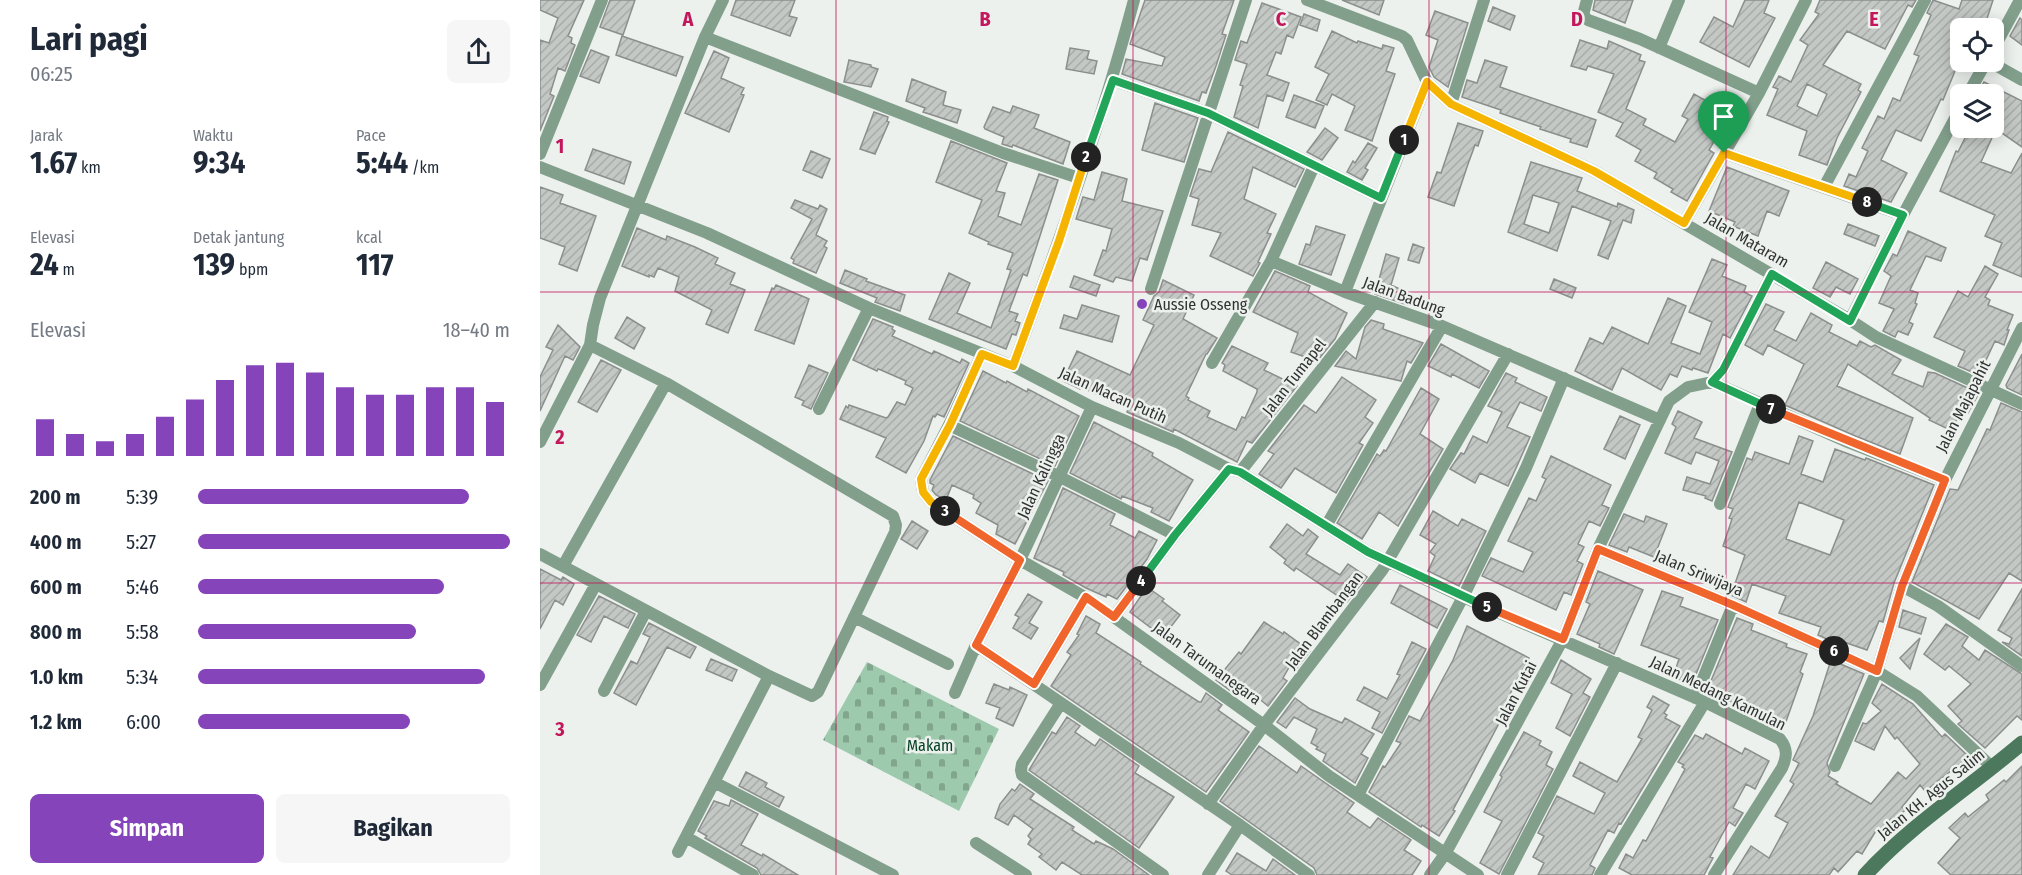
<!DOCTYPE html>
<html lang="id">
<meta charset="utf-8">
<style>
:root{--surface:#fff;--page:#f6f6f7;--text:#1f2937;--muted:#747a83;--accent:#8544b9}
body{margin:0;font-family:"Fira Sans Condensed",sans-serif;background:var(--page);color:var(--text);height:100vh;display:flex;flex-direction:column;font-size:22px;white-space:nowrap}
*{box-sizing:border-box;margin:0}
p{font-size:20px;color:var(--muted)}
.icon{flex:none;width:33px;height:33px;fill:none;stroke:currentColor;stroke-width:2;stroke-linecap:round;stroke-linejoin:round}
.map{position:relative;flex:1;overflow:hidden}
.drawer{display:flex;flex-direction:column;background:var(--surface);width:540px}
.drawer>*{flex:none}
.tools{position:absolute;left:1410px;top:18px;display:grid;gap:12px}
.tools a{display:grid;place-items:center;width:54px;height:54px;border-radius:9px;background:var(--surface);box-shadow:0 3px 15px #0003;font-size:30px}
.pin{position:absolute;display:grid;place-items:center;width:51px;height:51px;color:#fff;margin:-62px -26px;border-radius:50% 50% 50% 0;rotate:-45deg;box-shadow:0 0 6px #0007}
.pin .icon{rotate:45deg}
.km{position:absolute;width:30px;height:30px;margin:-15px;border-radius:50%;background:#222;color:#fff;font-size:16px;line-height:30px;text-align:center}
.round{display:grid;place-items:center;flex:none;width:63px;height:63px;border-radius:9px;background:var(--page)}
.overview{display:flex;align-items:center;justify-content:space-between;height:102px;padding:0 30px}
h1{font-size:33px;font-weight:700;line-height:45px}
.stats{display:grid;grid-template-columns:repeat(3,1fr);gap:9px;height:102px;padding:6px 30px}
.stats div{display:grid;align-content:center}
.stats b{font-size:30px;font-weight:700}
.stats small{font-size:16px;font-weight:400}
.stats p{font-size:16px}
.chart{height:168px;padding:12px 30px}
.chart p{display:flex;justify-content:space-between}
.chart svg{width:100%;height:108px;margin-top:6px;stroke:var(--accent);stroke-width:6}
.button{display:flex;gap:12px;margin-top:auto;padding:12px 30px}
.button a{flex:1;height:69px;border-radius:9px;background:var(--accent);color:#fff;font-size:24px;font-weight:700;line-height:69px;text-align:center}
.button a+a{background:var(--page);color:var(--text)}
ul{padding:0 30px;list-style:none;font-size:20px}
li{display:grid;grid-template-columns:96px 72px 1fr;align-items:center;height:45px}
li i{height:15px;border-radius:8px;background:var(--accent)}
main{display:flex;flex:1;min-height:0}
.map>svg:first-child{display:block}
</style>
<main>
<section class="drawer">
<div class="overview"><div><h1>Lari pagi</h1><p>06:25</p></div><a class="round"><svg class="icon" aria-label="share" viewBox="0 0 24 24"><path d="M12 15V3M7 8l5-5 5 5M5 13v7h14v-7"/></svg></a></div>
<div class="stats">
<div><p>Jarak</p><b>1.67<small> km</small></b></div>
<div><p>Waktu</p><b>9:34</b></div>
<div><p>Pace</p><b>5:44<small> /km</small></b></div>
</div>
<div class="stats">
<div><p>Elevasi</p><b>24<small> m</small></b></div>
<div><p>Detak jantung</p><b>139<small> bpm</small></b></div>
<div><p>kcal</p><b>117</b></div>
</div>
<div class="chart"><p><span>Elevasi</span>18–40 m</p>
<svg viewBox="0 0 160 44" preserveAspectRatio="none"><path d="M5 44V29M15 44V35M25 44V38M35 44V35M45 44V28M55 44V21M65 44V13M75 44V7M85 44V6M95 44V10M105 44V16M115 44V19M125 44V19M135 44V16M145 44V16M155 44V22"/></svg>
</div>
<ul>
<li><b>200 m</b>5:39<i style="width:87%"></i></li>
<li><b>400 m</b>5:27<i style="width:100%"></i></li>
<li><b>600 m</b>5:46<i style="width:79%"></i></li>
<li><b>800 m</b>5:58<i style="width:70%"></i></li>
<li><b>1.0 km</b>5:34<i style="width:92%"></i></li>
<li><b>1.2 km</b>6:00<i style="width:68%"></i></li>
</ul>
<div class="button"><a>Simpan</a><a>Bagikan</a></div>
</section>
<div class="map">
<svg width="1482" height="875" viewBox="0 0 1482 875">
<defs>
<pattern id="cemetery-stones" width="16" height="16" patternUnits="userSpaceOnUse" patternTransform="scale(1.5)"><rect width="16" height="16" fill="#9dcaad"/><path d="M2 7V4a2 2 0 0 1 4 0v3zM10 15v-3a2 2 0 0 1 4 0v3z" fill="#81a58d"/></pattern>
<pattern id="building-hatch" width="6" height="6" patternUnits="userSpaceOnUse" patternTransform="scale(1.5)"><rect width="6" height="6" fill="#c3c8c5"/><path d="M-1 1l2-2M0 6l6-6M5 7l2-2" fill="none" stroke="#a8acaa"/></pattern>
</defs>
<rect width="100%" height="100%" fill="#edf1ee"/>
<path fill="url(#cemetery-stones)" d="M327,662L459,729L419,811L283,740Z"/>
<path fill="url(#building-hatch)" stroke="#8b8f8c" stroke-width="1.5" fill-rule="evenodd" d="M0,0H44L28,36L32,38L31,43L35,45L25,71L18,68L10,94L14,96L0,131V40L9,43L18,18L0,10Z
M70,0H95L83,35L60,27Z
M196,0H255L249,16L257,18L250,36L191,15Z
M605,0H694L682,34L686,35L676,66L666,93L662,92L659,101L582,74L586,59L622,66L625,57L590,44Z
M802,0H844L839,15Z
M1055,0H1093L1085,23L1053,10Z
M1205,0H1229L1224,13L1235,18L1209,67L1160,42L1174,17L1193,27Z
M1280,0H1376L1372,7L1368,5L1345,49L1307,31L1283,65L1321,84L1318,90L1321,92L1297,138L1287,165L1259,155L1267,131L1227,115L1238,89L1233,87L1239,76L1251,82L1268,45L1260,40L1279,14L1275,12ZM1267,84L1287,94L1277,116L1257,106Z
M1393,0L1419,9L1422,0H1453L1444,28H1420V59L1403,100L1401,99L1381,141L1356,130L1341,160L1367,173L1351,202L1304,186L1309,174L1316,177L1328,151L1322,148L1338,116L1344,119L1353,98L1360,101L1379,56L1374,54L1391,15L1387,13Z
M722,3L761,17L753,38L747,35L741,54L736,52L727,75L749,83L743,101L727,95L718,128L694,117L703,86L700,85L707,64L695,60L701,41L707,43Z
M953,7L975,16L970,30L948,21Z
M895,11L928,23L908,87L894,77L889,67L898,40L886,35Z
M764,14L780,20L777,31L760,25Z
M1480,18L1482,20V45L1470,36Z
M792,31L817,43L818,41L842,49L843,45L854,48L846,71L855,74L832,141L805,130L815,106L792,94L787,105L776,100L789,74L775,67Z
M82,36L143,57L136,76L76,55Z
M1040,40L1067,49L1069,41L1101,55L1099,60L1105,62L1086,109L1106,119L1103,125L1135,142L1148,119L1142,116L1154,94L1190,114L1169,150L1174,153L1147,201L1131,192L1133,189L1114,178L1117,173L1095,161L1101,150L1076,136L1083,123L1058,112L1074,74L1048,66L1046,70L1031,66Z
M530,48L549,51L547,59L557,61L554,74L526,69Z
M51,50L69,57L59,83L40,76Z
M174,51L189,58L181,78L204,88L201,94L204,95L189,132L145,113Z
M309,60L331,65V67L338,69L331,87L304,82Z
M945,60L967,67L960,87L1056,120L1047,147L1030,142L1031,139L1000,129L1001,127L960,113L961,110L922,97L927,80L937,83Z
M372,79L406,92L403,105L421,110L417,123L383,112L385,108L366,101Z
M1444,82L1482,101V147L1456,129L1441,162L1471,173L1482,153V277L1453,265L1462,243L1445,236L1455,215L1400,191L1416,151L1418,152L1430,128H1455L1454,94H1437Z
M754,95L784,106L775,128L746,117Z
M615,103L658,118L644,162L602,150Z
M473,106L499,115L494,128L530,142L523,164L473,145L472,147L462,144L464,137L445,129L444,127L453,107L470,113Z
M334,112L348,117L347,121L349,122L335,154L320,149Z
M918,123L943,131L938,146L935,145L928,164L914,206L888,197L897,172L901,173Z
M785,128L798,138L782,160L767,152Z
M688,132L764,169L755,187L713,167L704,199L736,214L727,233L731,234L718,262L720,263L713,276L670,256L681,233L652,225L659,199L650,196L659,169L671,172Z
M411,141L467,163L456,191L465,193L458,216L481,225L499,174L518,180L487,276L483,274L469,311L478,314L475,321L480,323L476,335L472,334L466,349L389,319L409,273L430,283L417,313L451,328L471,270L467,269L473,253L448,244L449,242L429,233L442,200L396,182Z
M828,143L837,148L825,168L828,170L822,180L807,172L813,161L815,163Z
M53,149L91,162L84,184L45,170Z
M271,151L290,159L282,178L263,170Z
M991,162L1042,178L1037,191L1077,207L1078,203L1094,210L1091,223L1083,220L1068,259L1058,255L1071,221L1032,206L1017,251L968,232ZM993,195L1019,203L1009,233L984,224Z
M1187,167L1249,191L1239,216L1227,211L1218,236L1193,226L1195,222L1169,211Z
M562,172L587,179L582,201L623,211L607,260L600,258L592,281L576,277L573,282L554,275L563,250L566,251L572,229L536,219L543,197L554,200Z
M0,187L23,195L20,203L56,216L37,271L19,264L25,247L0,238Z
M255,200L278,209L280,205L287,209L276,235L287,241L284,246L287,248L276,273L253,263L254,260L251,258L272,219L251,208Z
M1308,224L1339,236L1335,246L1304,234Z
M776,226L805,235L791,275L759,264L766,244L770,245Z
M97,228L126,240L127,236L155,247L178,258L175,264L195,273L190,284L205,290L188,333L166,324L172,310L135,291L139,277L118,268L114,277L109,275V277L82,266Z
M1368,231L1406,248L1401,261L1386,256L1370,290L1378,293L1375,303L1377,304L1369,322L1373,324L1368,335L1358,331L1355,337L1343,331L1354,309L1339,303L1351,276L1344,271L1353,254L1357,256Z
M873,244L884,248L879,263L868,260Z
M846,254L859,258L851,285L873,295L868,305L835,294Z
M1172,259L1187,265L1182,276L1206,286L1204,292L1212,296L1190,338L1183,334L1168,373L1153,368L1152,370L1142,366L1137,377L1130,374L1121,390L1082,368L1072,390L1035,371L1050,338L1063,344L1072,327L1108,344L1128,298L1146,306L1131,343L1160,354L1172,322L1149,312Z
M1286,262L1318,279L1310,294L1296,287L1290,297L1273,288Z
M1445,266L1458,274L1445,297L1450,300L1448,305L1473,315L1467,330H1469L1464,345L1455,341L1439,375L1418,366L1425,351L1394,337L1418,291L1428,297Z
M305,270L327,279L326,281L365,295L360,311L335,302L337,298L300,283Z
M735,271L770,286L768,292L807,313L795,339L777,361L751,352L758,333L713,312Z
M534,276L560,285L556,296L530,287Z
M1014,279L1036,288L1032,298L1010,289Z
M623,280L654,295L643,319L677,338L667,354H666L646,396L649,398L648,400L670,411L667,417L696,430L702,417L705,418L717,392V389L683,371L685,365L682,363L692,346L728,363L724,370L757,386L712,443L707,441L697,462L634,429L633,432L587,412L589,406L563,396V397L541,387L540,389L523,381L537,351L590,375L614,325L603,320L614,296L619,292Z
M236,285L269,299L254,344L215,330L232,288L234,289Z
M1226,304L1244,312L1234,330L1256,341L1271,313L1292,325L1289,332L1317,346L1320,341L1331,347L1335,345L1361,360L1352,374L1383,387L1388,372L1395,373L1432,390L1438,395L1428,413L1422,410L1412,429L1407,426L1406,428L1389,420L1390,418L1308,364L1297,386L1373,418L1360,454L1313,435L1245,405L1264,364L1228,345L1223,355L1205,345Z
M542,305L579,316L572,342L520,328L524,315L537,319Z
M87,317L105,328L94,349L75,338Z
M333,319L353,327L352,329L355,331L352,336L392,354L394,351L420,363L422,359L429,363L404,417L397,414L395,417L393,416L384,441L366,473L336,457L346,438L300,419L306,406L308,408L309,405L346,418L348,417L357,402L365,405L373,388L365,384L366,381L341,370L338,369L337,371L313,360Z
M831,320L844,324L843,329L883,343L871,363L867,361L861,381L795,366L806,351L816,359L825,327Z
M18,325L40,347L33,360L25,356L0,411V377L13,350L6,347Z
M901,344L949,371L939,388L912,374L911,377L888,366Z
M1482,354V395L1467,388L1466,385Z
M61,360L81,370L57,412L38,402Z
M269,365L288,373L271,409L262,405L264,401L255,397Z
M443,371L466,383L467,381L487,392L488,389L539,416L515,466L420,421Z
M966,373L977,378L975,382L1007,397L1001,411L980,402L967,427L990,437L968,486L940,473L935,483L910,469L921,453L924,454L933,436L947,443L962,412L948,406Z
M802,377L836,400L825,417L833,423L819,443L823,445L796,493L755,468L741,488L719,474L734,454L728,451L764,405L776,413Z
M881,388L899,399L880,434L903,449L858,526L839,512L822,539L797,523L837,454L840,456L844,450L846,451Z
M1461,403L1482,412V581L1469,573L1439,619L1372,582L1410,489L1418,490L1447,429L1450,430Z
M1138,411L1162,422L1154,438L1192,452L1172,501L1165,498L1166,496L1143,490L1147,477L1170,484L1179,461L1156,452L1151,464L1125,453L1136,427L1132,424Z
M1080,416L1100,425L1085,459L1064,449Z
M554,422L613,453L612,456L653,480L629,521L611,512L613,508L582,496L581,499L530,473Z
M413,436L508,481L475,544L456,534L458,525L436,513L441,503L433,498L434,495L412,485L406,500L396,495L392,490L394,485L390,483V480Z
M1259,436L1273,441L1261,474L1283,482L1295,449L1325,460L1326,458L1394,485L1354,583L1343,622L1339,621L1327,650L1298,640L1296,643L1278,635L1281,627L1239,613L1246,596L1212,584L1206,602L1191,595L1205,555L1183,546L1192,519L1189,518L1193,509L1188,507L1207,458L1212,460L1215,452L1249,464ZM1259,502L1304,520L1290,555L1246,539Z
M1011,456L1071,485L1062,505L1069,508L1060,526L1049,521L1038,544L1044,547L1037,561L1043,564L1031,595L1024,592L1016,610L942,576L951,558L983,572L993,552L968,541L989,498L996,501L1006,479L1002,477Z
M523,488L575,514L570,525L595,538L599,531L617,540L607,559L577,599L567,594L566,597L546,588L523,575L524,572L494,558Z
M893,511L918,526L922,519L946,531L919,586L888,571L895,556L890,552L896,544L880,535Z
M1084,514L1104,522L1106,516L1127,524L1114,557L1089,547L1087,552L1069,545Z
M372,521L388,531L377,549L361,539Z
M747,524L763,536L768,529L778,537L766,554L800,575L808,564L827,577L807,602L756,568L754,571L744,563L746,560L730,547Z
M0,569L21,580L23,577L34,584L23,605L15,600L0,629Z
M1058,571L1103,590L1074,654L1059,647L1060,644L1037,634L1050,604L1046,602Z
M860,585L907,609L897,628L851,603Z
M607,587L624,599L622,601L640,615L623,637L590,612Z
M1482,589V656L1462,642L1469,644L1472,638L1458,630Z
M1122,591L1143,598L1140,606L1178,620L1152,684L1133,677L1139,659L1101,645Z
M488,594L502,602L489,623L498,628L491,639L473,628L479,617L475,615Z
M59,596L95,614L88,628L64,616L51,642L37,635Z
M1363,610L1386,618L1381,634L1359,627Z
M546,616L560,624L556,633L601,662L600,664L659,702H661L666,693L682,705L678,710L709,732L666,792L511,686L531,655L527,652L539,635L537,634Z
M1197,618L1213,624L1211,630L1247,644L1246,647L1267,654L1260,672L1263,674L1244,727L1224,720L1226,714L1181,698L1180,700L1166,693Z
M724,622L743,634L744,632L770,651L757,668L751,664L743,678L747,681L728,706L700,683L692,692L676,680L699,652L701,654Z
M109,623L156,647L150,658L127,647L96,705L74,693L91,661L97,664L110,637L103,634Z
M1406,624L1428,637L1422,646L1439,660L1445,650L1482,674V720L1477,716L1445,748L1418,724L1422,721L1408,706L1431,684L1409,666L1405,670L1384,654Z
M927,626L989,658L970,694L973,695L964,714L913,810L915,811L899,836L882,825L881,827L829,792L843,766L845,767L861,743L856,741L869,716L880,721L913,660Z
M1380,638L1370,669L1360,658Z
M872,642L886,649L842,733L832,728L840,712L817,700L824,687L847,699L860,675L857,674Z
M171,659L197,670L192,681L166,670Z
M1021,660L1051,679L1043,693L1050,697L1030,736L1016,728L1032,694L1011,683Z
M1291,660L1324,674L1287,763L1290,772L1288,776L1298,782L1296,784L1331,804L1358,772L1366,779L1380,764L1357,737L1355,739L1345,726L1334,750L1315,741L1323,723L1326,724L1341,711L1332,703L1342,684L1373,704L1402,737L1405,734L1429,757L1388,789L1385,791L1380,785L1362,807L1365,810L1355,822L1351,819L1340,832L1337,829L1322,854L1317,851L1298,872L1294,868L1289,875H1193L1211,846L1229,858L1248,823L1235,816L1254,784L1250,781L1259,763L1253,760L1273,716Z
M454,684L469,690L470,687L487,695L473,726L456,718L460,708L446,703Z
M1113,696L1129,705L1124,713L1127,715L1125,718L1140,726L1081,824L1079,823L1074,833L1068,830L1050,865L1055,868L1052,875H998L1004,863L993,857L1004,836L998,833L1017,796L1054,814L1065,793L1033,776L1040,762L1077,782L1102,739L1098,737L1112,710L1107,707Z
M755,698L770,709L802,723L805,718L834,734L821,754L828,758L815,783L783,761L786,754L776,749L778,747L771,743L777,729L754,717L746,728L737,722Z
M527,717L540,726L535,732L555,746L560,739L599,766L595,773L634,797L599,848L489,770L512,732L516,734Z
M984,732L1001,741L999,745L1012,752L1006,765L1013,769L959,874L940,863L962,821L944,812L962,777L960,775Z
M1166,734L1202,754L1205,748L1229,761L1215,789L1206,784L1193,808L1203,813L1195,826L1189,822L1170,857L1173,858L1164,875H1092L1079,868L1086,854L1093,858L1103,840L1106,841L1145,769L1142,767L1144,765L1138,762L1155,735L1163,739Z
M719,746L757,773L761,766L814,803L807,812L830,828L838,818L871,840L864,850L881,861L872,875H777L774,868L680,801Z
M1482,766V875H1411L1398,863L1420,838L1409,828L1425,813L1428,817L1449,800L1446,795L1464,780L1466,782Z
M206,772L227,783L225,787L244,797L239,807L199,786Z
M480,784L494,794L490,799L534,827L532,830L554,844L556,841L573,849L609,875H542L522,862L516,870L499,857L502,854L488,844L491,839L488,836L493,829L474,815L468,825L455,818L460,804L472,789L475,791Z
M191,800L218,814L201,845L222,856L223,854L258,875H221L217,868L165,838L167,836L158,831L174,801L189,806Z
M697,853L726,871L733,859L755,875H692L686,871Z"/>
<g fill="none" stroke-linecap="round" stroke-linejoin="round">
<path stroke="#829f8c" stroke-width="12" d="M767,0L862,36L867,40L887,82L911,104L1054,171L1310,320L1336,337L1482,404
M1047,0L1043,15L1048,20L1100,39L1219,93
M165,37L463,153L539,178
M1119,48L1139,0
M1454,48L1480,0
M1450,62L1482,80
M573,80L668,113L841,198
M1428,94L1446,62
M911,104L944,0
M1184,153L1363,215
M0,154L62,0
M0,167L167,233L329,308L473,366L552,407L639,443L689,469L700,472L828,552L923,597L1165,702L1240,739C1248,749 1247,757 1242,768L1174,875
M1284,187L1385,0
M1144,223L1219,93L1266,0
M731,261L805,292L902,326L1120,420
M611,289L706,0
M805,292L887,82
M1310,320L1363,215L1420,109
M442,354L409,425L381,479L383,492L391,502L480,560L550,600L724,725L789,776L938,875
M672,363L731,261L774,166
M473,366C518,245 561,124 594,0
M1172,382L1310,443L1405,480
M552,407L480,560L436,645L700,825L769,875
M279,409L329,308
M409,425L518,476L635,535
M0,442L50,345L53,325L60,298L165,37L183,0
M700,472L835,302
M1180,504L1220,404
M786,526L902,326
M1058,549L1193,605L1337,671L1377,696L1453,768
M0,554L229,676L272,696L278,692L355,532L356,525L353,516L126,383L50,345
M23,566L126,383
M1362,586L1398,606L1482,666
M314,617L408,664
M574,617L635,535L689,469
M494,684L546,597
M0,685L56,584
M64,691L106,611
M415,693L436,645
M1155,698L1193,605
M521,703L482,764L481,770L482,775L623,875
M1295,766L1337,671L1362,586L1405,480L1482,328
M174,782L353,875
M818,795L923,597L986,468L1024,378
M668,804L724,725L843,569L968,354
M146,837L213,875
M436,843L486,875
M138,852L229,676
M668,875L700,825
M890,875L905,854L1023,639L1058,549L1129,401L1148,387L1172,382L1183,370L1232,274
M967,875L1077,663
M1060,875L1165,702"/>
<path stroke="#4c785d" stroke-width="15" d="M1325,875C1372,824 1429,788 1482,743"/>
</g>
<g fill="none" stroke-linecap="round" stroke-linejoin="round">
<defs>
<path id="split-1" d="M864,140L887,82L911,104L1054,171L1144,223L1184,153"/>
<path id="split-2" d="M546,157L573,80L668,113L841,198L864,140"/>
<path id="split-3" d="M405,511L391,502L383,492L381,479L410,425L442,354L473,366L519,241L546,157"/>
<path id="split-4" d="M405,511L480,560L436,645L494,684L546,597L574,617L601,581"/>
<path id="split-5" d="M601,581L635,535L689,469L700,472L828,552L947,607"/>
<path id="split-6" d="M947,607L1023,639L1058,549L1193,605L1294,651"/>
<path id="split-7" d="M1231,409L1405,480L1362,586L1337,671L1294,651"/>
<path id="split-8" d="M1231,409L1172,382L1183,370L1232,274L1310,321L1363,215L1327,202"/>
<path id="split-9" d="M1184,153L1327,202"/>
</defs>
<use href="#split-1" stroke="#fff" stroke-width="12"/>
<use href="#split-2" stroke="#fff" stroke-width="12"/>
<use href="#split-3" stroke="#fff" stroke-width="12"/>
<use href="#split-4" stroke="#fff" stroke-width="12"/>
<use href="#split-5" stroke="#fff" stroke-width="12"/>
<use href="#split-6" stroke="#fff" stroke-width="12"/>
<use href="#split-7" stroke="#fff" stroke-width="12"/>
<use href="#split-8" stroke="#fff" stroke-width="12"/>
<use href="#split-9" stroke="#fff" stroke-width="12"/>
<use href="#split-1" stroke="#f5b400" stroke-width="8"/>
<use href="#split-2" stroke="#22a559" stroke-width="8"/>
<use href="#split-3" stroke="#f5b400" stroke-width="8"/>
<use href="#split-4" stroke="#f0652b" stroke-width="8"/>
<use href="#split-5" stroke="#22a559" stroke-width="8"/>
<use href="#split-6" stroke="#f0652b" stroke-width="8"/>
<use href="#split-7" stroke="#f0652b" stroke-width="8"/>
<use href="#split-8" stroke="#22a559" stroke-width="8"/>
<use href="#split-9" stroke="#f5b400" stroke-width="8"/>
</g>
<path fill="none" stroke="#c2185b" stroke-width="1.5" stroke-opacity="0.55" d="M296,0V875M593,0V875M889,0V875M1186,0V875M0,292H1482M0,583H1482"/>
<circle fill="#8544b9" stroke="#edf1ee" stroke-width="2" cx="602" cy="304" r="6"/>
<g text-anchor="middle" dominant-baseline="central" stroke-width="5" stroke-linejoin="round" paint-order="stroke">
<g font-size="16" fill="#313332" stroke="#edf1ee">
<text transform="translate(1207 240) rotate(30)">Jalan Mataram</text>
<text transform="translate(864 296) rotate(20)">Jalan Badung</text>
<text transform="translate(754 377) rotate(-52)">Jalan Tumapel</text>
<text transform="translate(573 395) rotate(24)">Jalan Macan Putih</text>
<text transform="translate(1423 406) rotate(-63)">Jalan Majapahit</text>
<text transform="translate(501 476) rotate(-65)">Jalan Kalingga</text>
<text transform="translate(1159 573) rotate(23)">Jalan Sriwijaya</text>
<text transform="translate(784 620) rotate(-53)">Jalan Blambangan</text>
<text transform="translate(667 663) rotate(36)">Jalan Tarumanegara</text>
<text transform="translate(976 693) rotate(-62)">Jalan Kutai</text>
<text transform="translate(1178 693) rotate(26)">Jalan Medang Kamulan</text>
<text transform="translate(1391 794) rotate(-39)">Jalan KH. Agus Salim</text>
</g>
<g font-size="16" fill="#313332" stroke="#edf1ee" text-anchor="start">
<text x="614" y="304">Aussie Osseng</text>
</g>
<g font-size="16" fill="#033e23" stroke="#edf1ee">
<text x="390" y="745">Makam</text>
</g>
</g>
<g font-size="20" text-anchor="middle" font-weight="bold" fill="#c2185b" stroke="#edf1ee" stroke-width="5" stroke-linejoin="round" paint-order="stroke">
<text x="148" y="26">A</text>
<text x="445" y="26">B</text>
<text x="741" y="26">C</text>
<text x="1037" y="26">D</text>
<text x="1334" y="26">E</text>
<text x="20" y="153">1</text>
<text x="20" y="444">2</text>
<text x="20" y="736">3</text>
</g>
</svg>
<div class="tools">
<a><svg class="icon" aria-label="locate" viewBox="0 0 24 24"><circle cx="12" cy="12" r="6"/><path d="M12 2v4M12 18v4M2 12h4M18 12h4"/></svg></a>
<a><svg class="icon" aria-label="layers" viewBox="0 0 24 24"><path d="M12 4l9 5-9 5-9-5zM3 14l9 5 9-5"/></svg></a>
</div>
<div class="pin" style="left:1184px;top:153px;background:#1e9e55"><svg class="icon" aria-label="arrive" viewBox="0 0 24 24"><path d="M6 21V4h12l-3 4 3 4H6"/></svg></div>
<b class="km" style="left:864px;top:140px">1</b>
<b class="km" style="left:546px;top:157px">2</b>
<b class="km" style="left:405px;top:511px">3</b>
<b class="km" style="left:601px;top:581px">4</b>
<b class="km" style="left:947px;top:607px">5</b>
<b class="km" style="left:1294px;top:651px">6</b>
<b class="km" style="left:1231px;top:409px">7</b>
<b class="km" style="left:1327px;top:202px">8</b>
</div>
</main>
